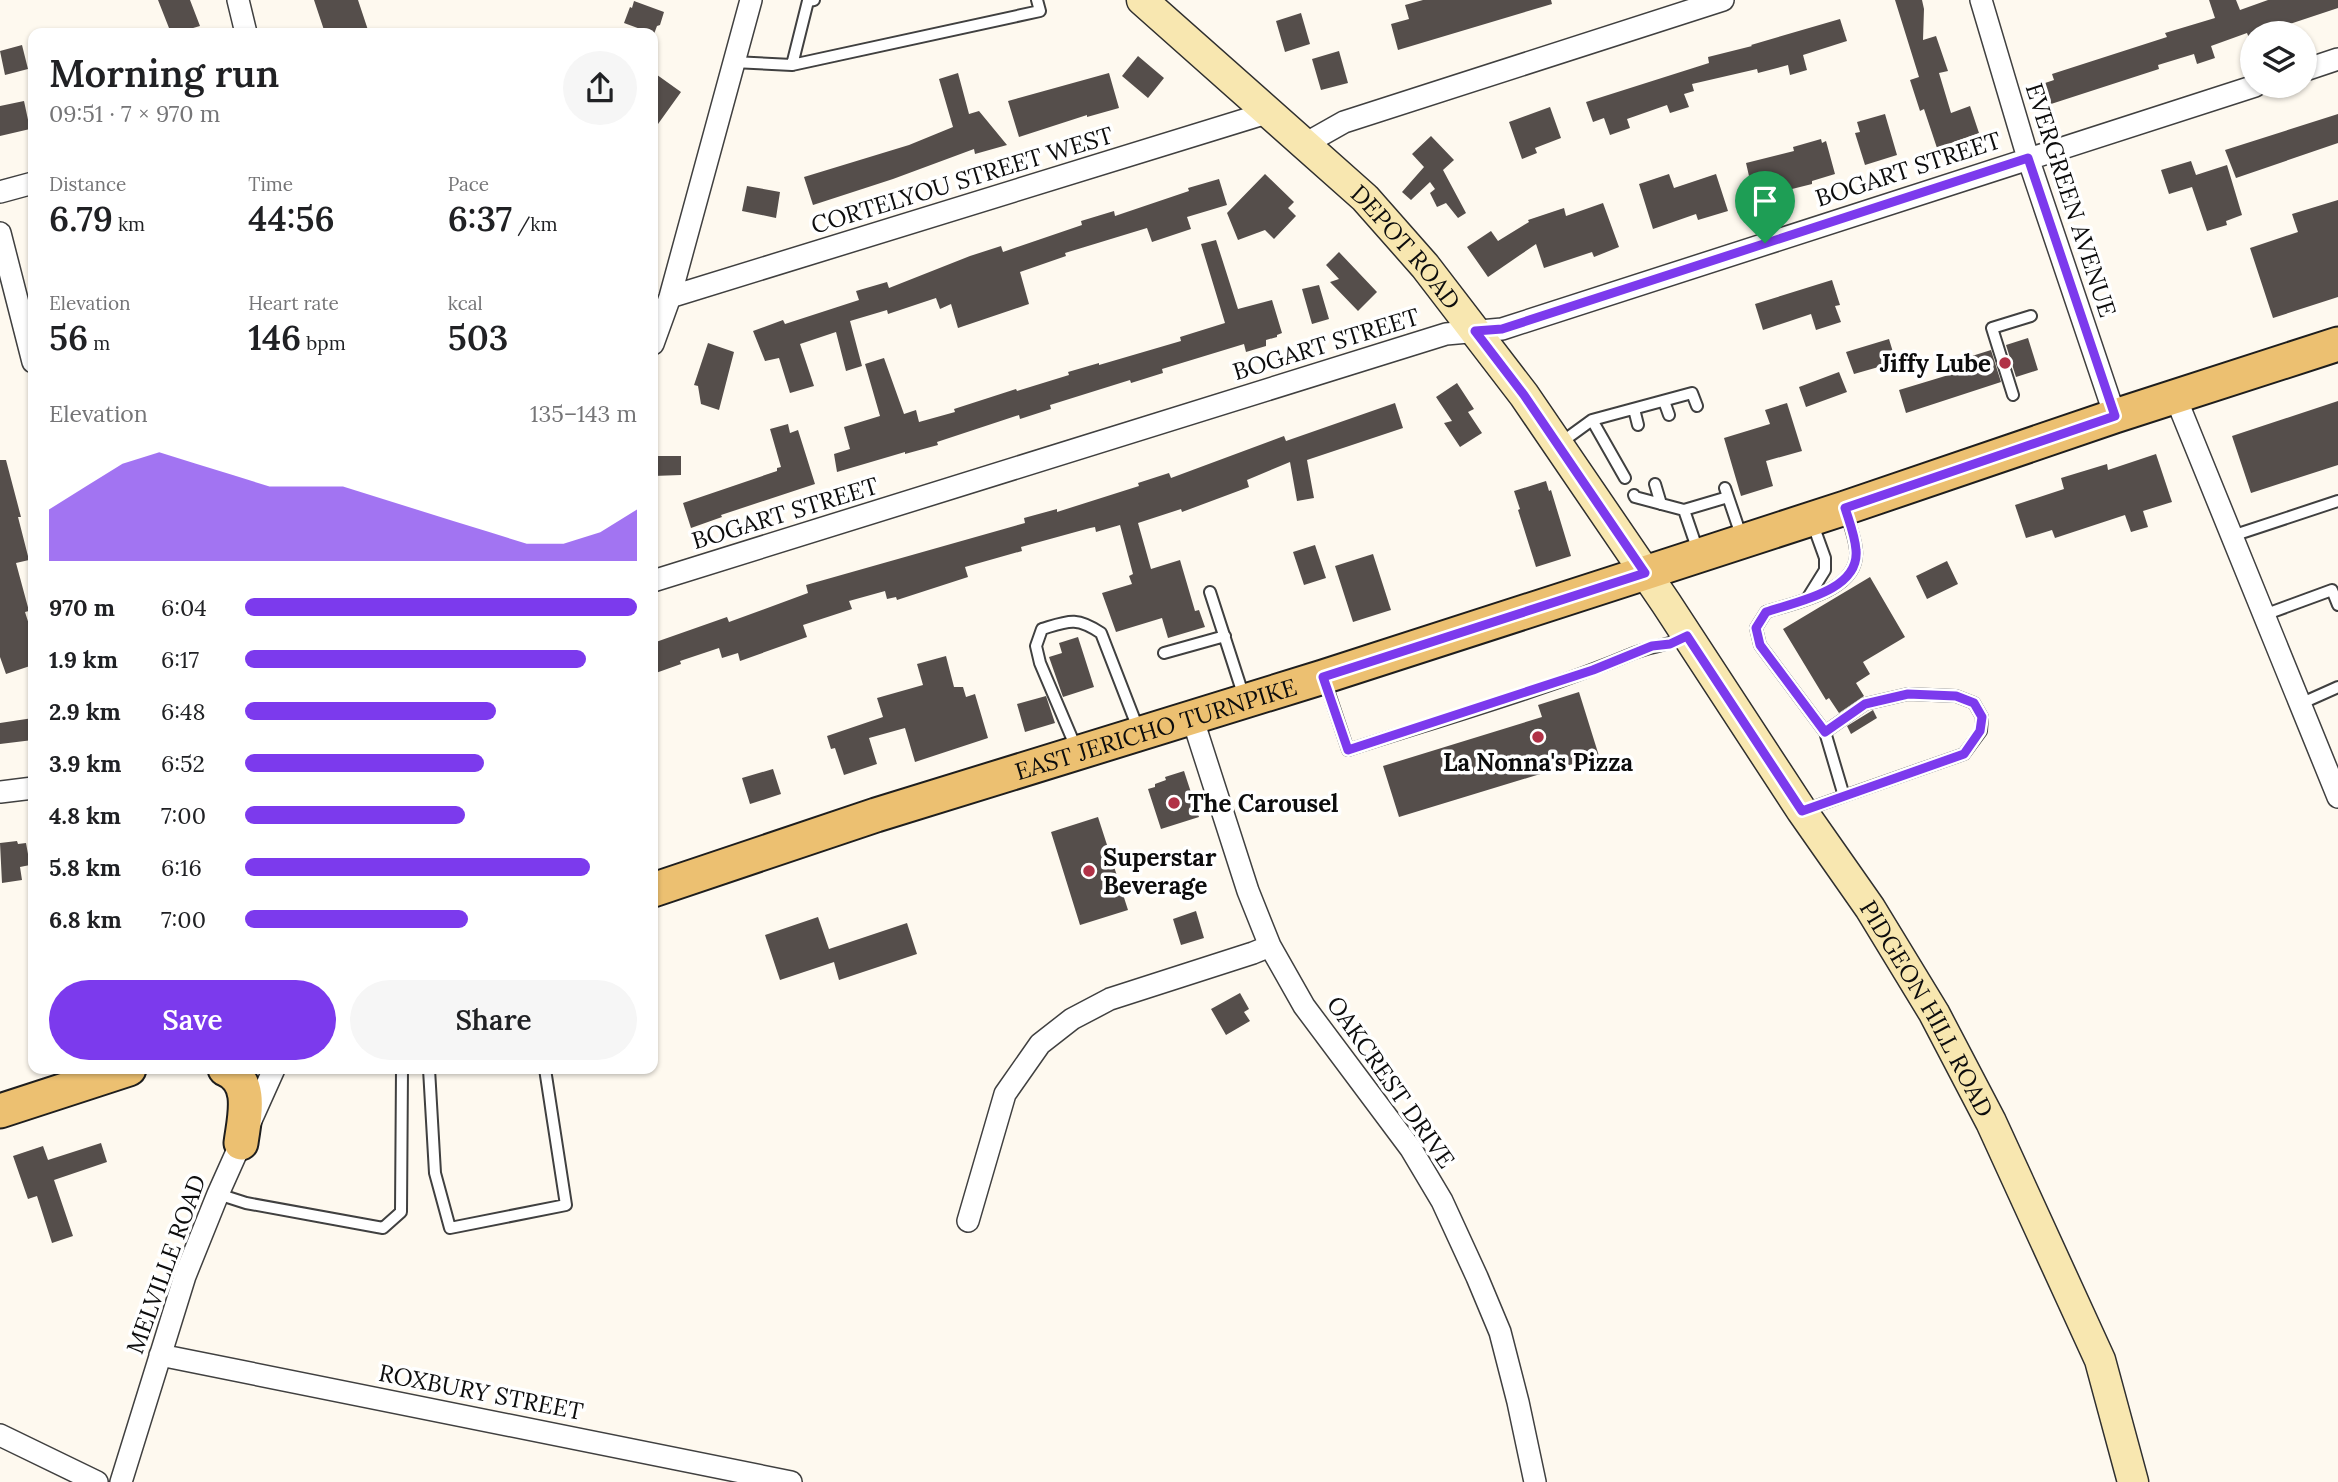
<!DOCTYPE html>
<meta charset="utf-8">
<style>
:root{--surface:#fff;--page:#f6f6f6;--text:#202124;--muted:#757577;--accent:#7c3aed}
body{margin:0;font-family:Lora,serif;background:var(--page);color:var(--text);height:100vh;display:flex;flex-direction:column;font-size:26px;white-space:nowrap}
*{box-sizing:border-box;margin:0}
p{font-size:23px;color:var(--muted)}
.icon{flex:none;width:38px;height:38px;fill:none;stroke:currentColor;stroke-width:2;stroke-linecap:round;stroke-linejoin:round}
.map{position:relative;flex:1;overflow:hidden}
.drawer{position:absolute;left:28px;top:28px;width:630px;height:1046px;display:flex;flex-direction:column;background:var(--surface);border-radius:14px;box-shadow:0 2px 5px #0004}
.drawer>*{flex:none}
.fabs{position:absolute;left:2240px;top:21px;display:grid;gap:14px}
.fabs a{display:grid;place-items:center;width:77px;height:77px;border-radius:50%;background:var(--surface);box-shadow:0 2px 5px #0004;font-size:35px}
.pin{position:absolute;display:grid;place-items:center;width:60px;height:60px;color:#fff;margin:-72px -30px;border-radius:50% 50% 50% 0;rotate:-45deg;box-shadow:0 0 7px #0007}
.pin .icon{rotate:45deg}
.round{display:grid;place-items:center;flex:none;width:74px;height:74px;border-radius:37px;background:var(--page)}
.headline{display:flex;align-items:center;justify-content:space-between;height:119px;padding:0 21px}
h1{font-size:38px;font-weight:600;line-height:52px}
.metrics{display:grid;grid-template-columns:repeat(3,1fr);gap:10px;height:119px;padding:7px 21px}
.metrics div{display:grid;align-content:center}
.metrics b{font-size:35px;font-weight:600}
.metrics small{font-size:19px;font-weight:400}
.metrics p{font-size:19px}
.chart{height:196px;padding:14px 21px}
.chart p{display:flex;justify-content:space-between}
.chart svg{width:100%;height:126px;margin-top:7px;fill:var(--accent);opacity:.7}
.button{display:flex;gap:14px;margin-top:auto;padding:14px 21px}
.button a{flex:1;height:80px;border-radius:42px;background:var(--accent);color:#fff;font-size:28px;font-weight:600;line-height:80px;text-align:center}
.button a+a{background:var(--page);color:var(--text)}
ul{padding:0 21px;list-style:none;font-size:23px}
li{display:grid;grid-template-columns:112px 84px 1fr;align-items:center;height:52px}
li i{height:18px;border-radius:9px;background:var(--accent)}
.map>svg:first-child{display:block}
</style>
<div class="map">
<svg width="2338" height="1482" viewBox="0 0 2338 1482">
<rect width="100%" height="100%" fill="#fef9ef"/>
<path fill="#554e4b" d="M158,0H190L200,26L176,33L174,28H169Z
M314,0H358L369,33H325Z
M1423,0H1551L1552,4L1398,50L1391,24L1409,19L1405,5Z
M1895,0H1922L1924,9L1923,40L1936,36L1948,71L1939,73L1951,113L1970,106L1979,133L1937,148L1924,109L1920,111L1910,80L1919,77Z
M2209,0H2236L2240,10L2268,0H2338V8L2263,33H2252V37L2249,38L2247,33L2211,46L2215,58L2197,64L2194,54L2158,65L2159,69L2051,104L2045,83L2054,80L2052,74L2167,37L2165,33L2215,18Z
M634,1L664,12L660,25L657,26L654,34L624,23L630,7L632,8Z
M1301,13L1310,44L1285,52L1276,21Z
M1840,19L1847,41L1803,55L1807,70L1790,75L1788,65L1758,73L1757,69L1692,84L1694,91L1684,94L1689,107L1670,113L1667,105L1627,119L1630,128L1610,135L1604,118L1593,122L1586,102L1709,63L1708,57L1752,46L1751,45Z
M22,45L28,69L5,75L0,51Z
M1339,51L1348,83L1321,90L1312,59Z
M1138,56L1164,78L1148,98L1122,76Z
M653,72L681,92L653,131Z
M958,73L969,114L979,111L1007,145L975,154L974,149L893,179L813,205L804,177L909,145L953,127L939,79Z
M1109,73L1119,108L1087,117V115L1019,137L1008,101Z
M24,101L30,129L0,136V106Z
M1550,107L1561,138L1535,148L1537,153L1522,159L1509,122Z
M1885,114L1897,155L1865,165L1855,133L1860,132L1857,122Z
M2338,114V143L2236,178L2225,150Z
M1431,136L1454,160L1443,170L1466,213L1458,218L1446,203L1437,207L1430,193L1435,189L1430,182L1411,200L1402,192L1424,167L1412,154Z
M1821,139L1822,143L1826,141L1835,174L1812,181V184L1768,195L1755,202L1746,163L1794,151L1793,147Z
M2191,161L2196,175L2227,165L2242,215L2226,221L2227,225L2207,231L2192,187L2169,194L2161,170Z
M1265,174L1294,202L1288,208L1296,216L1274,239L1265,230L1238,240L1227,213Z
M1669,174L1674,188L1716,174L1728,211L1698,220L1696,214L1653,229L1639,184Z
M1219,179L1227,205L1187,217L1191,229L1152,242L1147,228L1065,253L1066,256L1020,272L1029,304L958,328L951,304L940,309L936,298L888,314L887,310L850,321L862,366L846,371L836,332L800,344L814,386L790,393L779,358L765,361L753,331L783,320L785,324L859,300L856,291L887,282L889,288L970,256L1001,246L1003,252L1082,225L1081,221L1114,211L1115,216L1189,191L1188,188Z
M747,186L780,192L776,218L742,211Z
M2338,200V297L2273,318L2250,248L2298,232L2292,214Z
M1603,203L1619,247L1594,257L1592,252L1544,268L1536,244L1488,277L1467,247L1491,231L1498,241L1529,222L1528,220L1564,208L1566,216Z
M1216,240L1238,309L1272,300L1282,333L1277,335V337L1266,340V346L1246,352L1244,344L1162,369L1163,373L1131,383L1130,380L1050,405L1051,409L1020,419L1019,415L937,442L938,445L905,454V452L837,472L834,454L850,449L844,427L880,416L865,364L884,358L904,414L916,410L919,422L955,412L954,409L1016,389L1017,391L1069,375L1068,372L1099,363V365L1181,341L1180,337L1225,323L1201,244Z
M1339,252L1377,292L1358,311L1330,282L1339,279L1326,265Z
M1832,280L1840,305L1835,306L1841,322L1816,330L1811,314L1763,330L1755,304Z
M1319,285L1329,319L1312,324L1302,289Z
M2028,338L2038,370L2016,377L2006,345Z
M1889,339L1896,362L1854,374L1846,352Z
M708,343L734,352L719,410L701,404L698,386L694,385Z
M1991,350L2001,382L1906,413L1899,390L1975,367L1972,356Z
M1839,372L1847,392L1806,407L1799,387Z
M1457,383L1474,409L1468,412L1482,433L1460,447L1444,423L1452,421L1436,397Z
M2338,401V465L2251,493L2232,436Z
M1395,403L1403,428L1307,460L1314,498L1297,501L1290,462L1247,480L1249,487L1182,512L1181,509L1138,523L1151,569L1180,560L1195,611L1199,610L1205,627L1168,638L1162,618L1116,632L1102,593L1132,584L1129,576L1133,574L1120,525L1096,532L1095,527L1090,528L1021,547L1022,551L965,567L968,577L897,600L896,597L887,599L885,591L849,601L852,609L803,625L807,637L740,661L738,653L722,658L719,648L680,661L681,664L653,674V643L727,617L729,622L808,593L806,585L1025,523L1024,518L1057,509V512L1139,486L1138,483L1169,473L1171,478L1284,436L1286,441Z
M1787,403L1802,451L1766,461L1773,486L1741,496L1724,438L1770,424L1765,410Z
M788,424L790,433L798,430L815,484L721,515L722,517L691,528L683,503L777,471V468L781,467L770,429Z
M2156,454L2172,502L2143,511L2148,527L2131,532L2125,515L2055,538L2052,530L2026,538L2015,505L2064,489L2061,478L2107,464L2108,470Z
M653,456H681V475L653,476Z
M0,460H6L21,517H18L29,560L16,563L29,611L25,612L33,637V665L6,674L0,657Z
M1546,481L1549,491L1551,490L1571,556L1536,567L1518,510L1520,509L1514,491Z
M1315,545L1326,578L1304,585L1293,552Z
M1373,554L1391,610L1353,622L1335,566Z
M1947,561L1958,584L1927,599L1916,576Z
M1870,577L1905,637L1863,662L1870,674L1856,683L1864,696L1839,713L1829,698L1826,700L1783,629Z
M1078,637L1094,687L1063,697L1049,657L1062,653L1059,643Z
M946,656L954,687H963L966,697L975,694L988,738L915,762L905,728L869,738L877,764L844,775L835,748L831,749L827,736L883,717L877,698L923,685L917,664Z
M1579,692L1599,756L1399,817L1383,766L1542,717L1538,705Z
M1046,696L1055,723L1025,732L1017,704Z
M1873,710L1877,718L1851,734L1847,726Z
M33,718V740L0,744V723Z
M773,769L781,794L750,804L742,778Z
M1184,771L1199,817L1161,829L1148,789L1155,787V784L1166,780L1165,777Z
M1098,817L1128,910L1080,925L1051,832Z
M17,841L18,844L26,843L30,865L20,867L22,880L2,883L0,843Z
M1196,911L1204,938L1181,945L1173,919Z
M818,917L829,949L907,923L917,954L839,980L834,962L780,980L765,935Z
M1240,993L1249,1009L1244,1012L1250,1021L1226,1035L1211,1009Z
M101,1143L107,1162L54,1180L73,1236L52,1243L37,1196L28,1199L13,1156L43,1146L48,1160Z"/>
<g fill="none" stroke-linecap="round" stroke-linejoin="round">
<defs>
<path id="lane" d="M733,62L792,65L808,1L814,0
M792,65L1040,11L1037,0
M2013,395L1992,328L2031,316
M1664,401L1669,415
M1634,409L1638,425
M1592,420L1625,478
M1559,444L1592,420L1692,393L1697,406
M1655,484L1661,504
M1725,488L1742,538
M1634,495L1635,497L1684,510L1728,497
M1684,510L1698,551
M2232,536L2338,501
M1210,592L1244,697
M1807,599L1825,570V558L1812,522
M2264,615L2332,590L2338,605
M1164,653L1225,636
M1325,681L1348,750C1444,719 1541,692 1634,653C1651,646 1668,646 1684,637
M2300,704L2338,687
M1825,732L1865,704L1908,694L1956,696L1974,703L1982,717L1981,731L1964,754L1844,796
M1077,750L1040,663L1036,646L1042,629C1068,621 1076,616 1101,633L1139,731
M1805,810L1844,796L1825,732L1760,645L1756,628L1766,612C1796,602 1860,591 1856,550C1855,538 1850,525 1846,513
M429,1069L435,1173L450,1228L566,1205L545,1069
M218,1194L246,1203L383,1228L401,1212L402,1069"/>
<path id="street" d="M238,0L246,33
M1981,0L2028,158L2115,416
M2305,70L2338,59
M1305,144L1344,122L1723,0
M0,192L33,183
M0,233L33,362
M670,297L1270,112
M653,344L670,297L751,0
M2175,396L2338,797
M653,581L1446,334L1502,329L2255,86
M1192,717L1248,891L1270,946L1304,1006L1411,1149L1442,1201L1477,1277L1500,1332L1518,1402L1535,1482
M0,792L33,788
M968,1221L1005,1094L1040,1044L1072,1019L1110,999L1253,953L1270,946
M160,1355L791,1482
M0,1435L97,1482
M121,1482L185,1276L218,1194L274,1069"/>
<g id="secondary">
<path id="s1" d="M1142,0L1365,198L1425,266L1524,395L1666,603L1802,811L1870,908L1934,1013L1991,1122L2100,1360L2133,1482"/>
</g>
<g id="primary">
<path id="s2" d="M653,890L876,815L1323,677L1645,573L1845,508L2115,416L2338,344"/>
<path d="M225,1069C255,1081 244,1119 241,1143"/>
<path d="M0,1111L129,1069"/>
</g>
</defs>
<use href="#lane" stroke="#404040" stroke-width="14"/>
<use href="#street" stroke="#404040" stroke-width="24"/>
<use href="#secondary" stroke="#2f2f2f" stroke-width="33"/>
<use href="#primary" stroke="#1e1e1e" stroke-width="37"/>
<use href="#lane" stroke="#fff" stroke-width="10"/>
<use href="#street" stroke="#fff" stroke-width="21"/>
<use href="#secondary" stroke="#f8e7b0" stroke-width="30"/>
<use href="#primary" stroke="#ecc071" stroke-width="33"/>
</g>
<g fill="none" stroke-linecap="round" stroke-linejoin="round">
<defs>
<path id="route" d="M2028,158L2115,416L1845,508C1849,521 1855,536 1856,550C1860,591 1795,602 1766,612L1756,628L1760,645L1825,732L1865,704L1908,694L1956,696L1974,703L1982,717L1980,731L1964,754L1802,811L1687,636L1670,644L1652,646L1593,670L1348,750L1323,677L1645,573L1524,395L1475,331L1502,329Z"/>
</defs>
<use href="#route" stroke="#fff" stroke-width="14"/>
<use href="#route" stroke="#7c3aed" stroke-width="9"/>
</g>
<g fill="#b13247" stroke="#fff" stroke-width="2.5">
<circle cx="2005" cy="363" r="7"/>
<circle cx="1538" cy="737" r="7"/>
<circle cx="1174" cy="803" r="7"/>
<circle cx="1089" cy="871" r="7"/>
</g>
<g text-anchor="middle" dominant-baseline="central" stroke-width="7" stroke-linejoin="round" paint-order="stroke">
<g font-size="24" fill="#0d0d0d" stroke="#fff">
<text transform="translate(1908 169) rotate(-18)">BOGART STREET</text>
<text transform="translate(962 180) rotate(-17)">CORTELYOU STREET WEST</text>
<text transform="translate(2071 200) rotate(72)">EVERGREEN AVENUE</text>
<text stroke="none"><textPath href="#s1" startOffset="362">DEPOT ROAD</textPath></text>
<text transform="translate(1326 344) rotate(-17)">BOGART STREET</text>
<text transform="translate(785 513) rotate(-17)">BOGART STREET</text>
<text stroke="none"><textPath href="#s2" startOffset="528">EAST JERICHO TURNPIKE</textPath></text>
<text stroke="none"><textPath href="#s1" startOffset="1286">PIDGEON HILL ROAD</textPath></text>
<text transform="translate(1391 1082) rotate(55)">OAKCREST DRIVE</text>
<text transform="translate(166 1264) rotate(-70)">MELVILLE ROAD</text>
<text transform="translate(481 1392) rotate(11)">ROXBURY STREET</text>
</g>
<g font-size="24" font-weight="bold" fill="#0d0d0d" stroke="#fff" text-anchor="start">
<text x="1991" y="363" text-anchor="end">Jiffy Lube</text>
<text x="1538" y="762" text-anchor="middle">La Nonna's Pizza</text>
<text x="1188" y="803">The Carousel</text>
<text x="1103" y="857">Superstar<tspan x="1103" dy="28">Beverage</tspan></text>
</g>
</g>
</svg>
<div class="fabs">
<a><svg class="icon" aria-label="layers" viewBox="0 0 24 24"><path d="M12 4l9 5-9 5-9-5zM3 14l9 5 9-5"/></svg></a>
</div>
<div class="pin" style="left:1765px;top:243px;background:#1e9e55"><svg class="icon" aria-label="arrive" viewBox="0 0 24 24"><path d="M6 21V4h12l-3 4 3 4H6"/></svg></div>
<section class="drawer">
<div class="headline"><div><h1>Morning run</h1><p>09:51 · 7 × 970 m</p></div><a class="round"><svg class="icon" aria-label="share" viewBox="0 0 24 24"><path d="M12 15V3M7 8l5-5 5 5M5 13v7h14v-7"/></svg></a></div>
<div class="metrics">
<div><p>Distance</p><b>6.79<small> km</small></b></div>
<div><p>Time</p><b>44:56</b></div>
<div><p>Pace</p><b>6:37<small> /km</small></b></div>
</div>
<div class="metrics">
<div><p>Elevation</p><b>56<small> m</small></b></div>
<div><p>Heart rate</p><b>146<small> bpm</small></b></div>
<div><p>kcal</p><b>503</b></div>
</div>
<div class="chart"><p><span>Elevation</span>135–143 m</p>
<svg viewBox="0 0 160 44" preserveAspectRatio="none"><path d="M0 44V26L10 18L20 10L30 6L40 10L50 14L60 18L70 18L80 18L90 22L100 26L110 30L120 34L130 38L140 38L150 34L160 26V44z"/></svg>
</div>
<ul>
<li><b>970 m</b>6:04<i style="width:100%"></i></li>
<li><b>1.9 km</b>6:17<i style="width:87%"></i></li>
<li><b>2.9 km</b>6:48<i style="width:64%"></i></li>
<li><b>3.9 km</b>6:52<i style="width:61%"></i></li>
<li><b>4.8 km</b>7:00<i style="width:56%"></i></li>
<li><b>5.8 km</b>6:16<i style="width:88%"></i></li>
<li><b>6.8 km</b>7:00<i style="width:57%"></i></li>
</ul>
<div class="button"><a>Save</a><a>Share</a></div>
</section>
</div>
